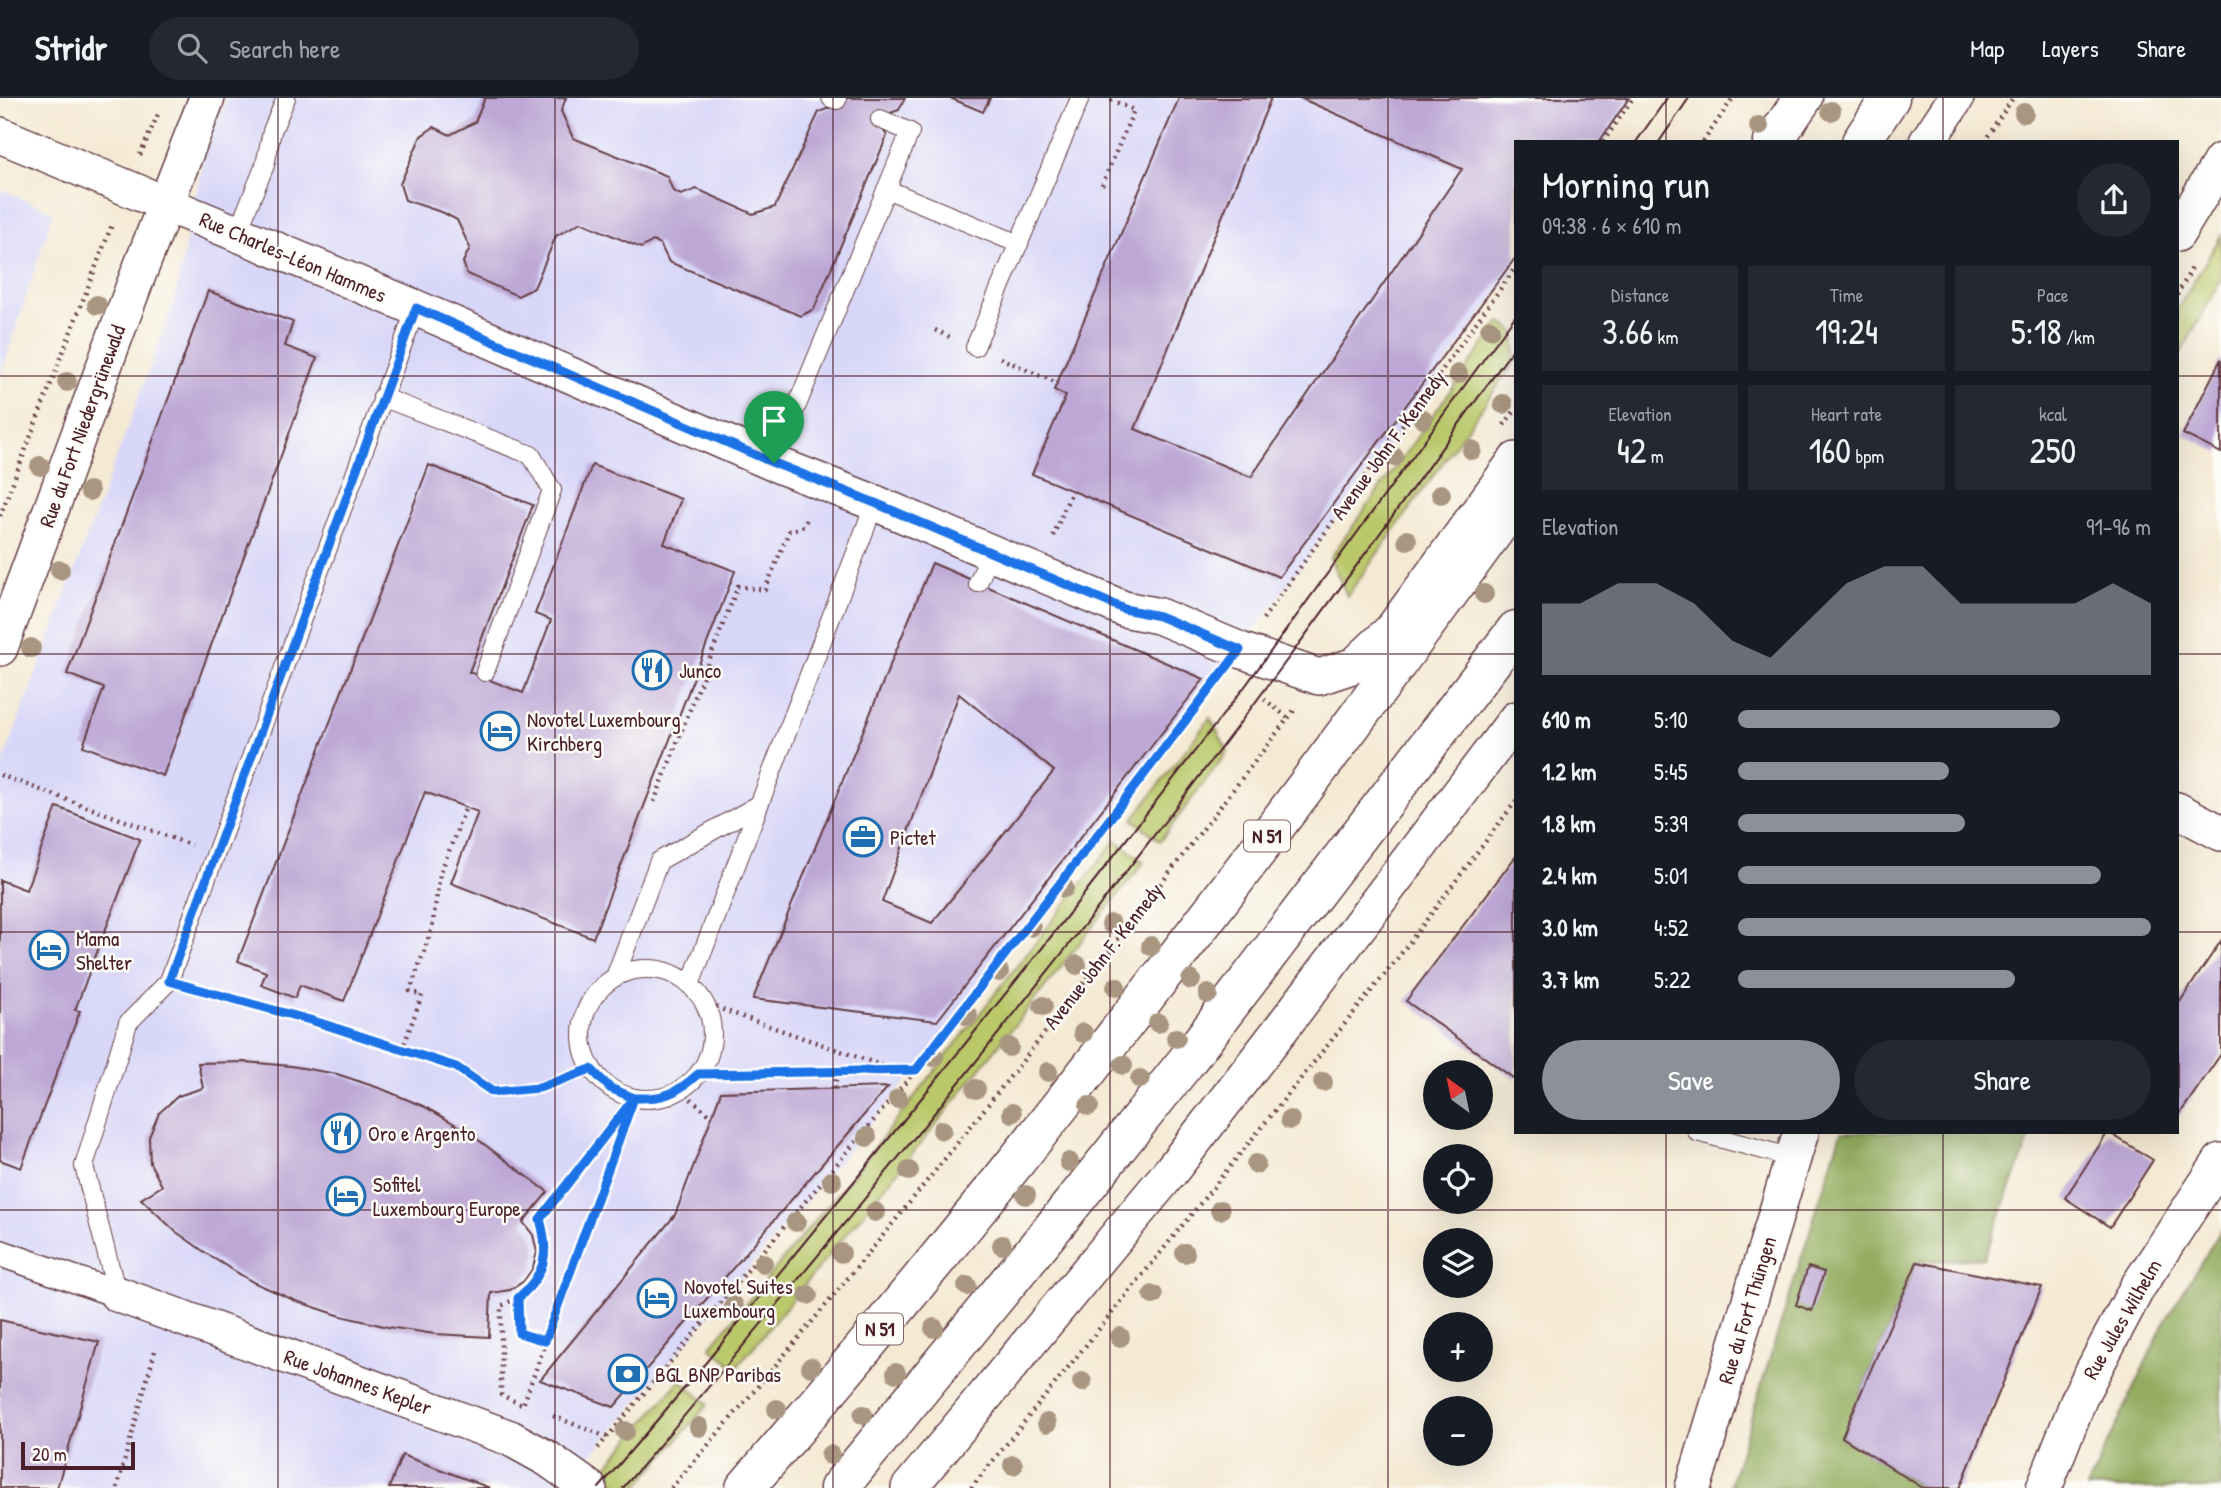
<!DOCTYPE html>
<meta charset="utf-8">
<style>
:root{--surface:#171b24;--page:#242831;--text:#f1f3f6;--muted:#9ea1a6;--line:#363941;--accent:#8c9099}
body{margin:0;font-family:"Patrick Hand",sans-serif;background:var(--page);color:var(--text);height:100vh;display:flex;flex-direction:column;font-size:26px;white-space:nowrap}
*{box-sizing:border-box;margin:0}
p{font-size:23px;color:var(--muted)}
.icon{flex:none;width:38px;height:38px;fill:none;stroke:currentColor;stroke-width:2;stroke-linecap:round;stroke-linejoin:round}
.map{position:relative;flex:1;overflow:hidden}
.panel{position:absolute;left:1514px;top:42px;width:665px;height:994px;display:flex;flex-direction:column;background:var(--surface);border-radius:0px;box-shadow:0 7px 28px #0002}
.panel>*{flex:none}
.needle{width:46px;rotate:327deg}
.fabs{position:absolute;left:1423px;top:962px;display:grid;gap:14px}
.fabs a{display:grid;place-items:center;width:70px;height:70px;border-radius:50%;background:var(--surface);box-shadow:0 7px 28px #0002;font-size:35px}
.scale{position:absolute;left:21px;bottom:18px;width:114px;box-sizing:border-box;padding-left:7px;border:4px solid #4a1f2b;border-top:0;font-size:19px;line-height:24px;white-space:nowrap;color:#4a1f2b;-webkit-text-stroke:5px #fdfcf7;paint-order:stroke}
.pin{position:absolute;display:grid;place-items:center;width:60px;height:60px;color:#fff;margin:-72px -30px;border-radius:50% 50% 50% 0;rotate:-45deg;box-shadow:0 0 7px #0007}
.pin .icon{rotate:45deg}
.round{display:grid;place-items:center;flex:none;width:74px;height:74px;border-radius:37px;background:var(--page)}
.summary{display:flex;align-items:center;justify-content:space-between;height:119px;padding:0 28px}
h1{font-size:38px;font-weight:600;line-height:52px}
.stats{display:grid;grid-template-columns:repeat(3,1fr);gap:10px;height:119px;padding:7px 28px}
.stats div{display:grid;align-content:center;border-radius:0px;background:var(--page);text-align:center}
.stats b{font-size:35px;font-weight:600}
.stats small{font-size:19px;font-weight:400}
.stats p{font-size:19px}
.chart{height:196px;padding:14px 28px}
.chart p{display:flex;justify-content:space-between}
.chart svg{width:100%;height:126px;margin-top:7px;fill:var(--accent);opacity:.7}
.action{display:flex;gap:14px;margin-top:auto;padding:14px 28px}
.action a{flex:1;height:80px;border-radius:42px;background:var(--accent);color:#fff;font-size:28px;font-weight:600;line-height:80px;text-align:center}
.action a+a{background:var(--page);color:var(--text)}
ul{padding:0 28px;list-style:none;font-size:23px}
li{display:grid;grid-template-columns:112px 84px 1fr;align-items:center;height:52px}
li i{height:18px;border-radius:9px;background:var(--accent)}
header{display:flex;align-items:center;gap:42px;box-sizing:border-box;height:98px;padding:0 35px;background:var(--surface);border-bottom:2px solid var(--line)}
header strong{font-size:33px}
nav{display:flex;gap:38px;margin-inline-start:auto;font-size:24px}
.search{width:490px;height:63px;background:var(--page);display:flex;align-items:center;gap:18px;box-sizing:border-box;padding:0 24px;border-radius:38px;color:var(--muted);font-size:26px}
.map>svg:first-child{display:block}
</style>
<header>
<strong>Stridr</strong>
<div class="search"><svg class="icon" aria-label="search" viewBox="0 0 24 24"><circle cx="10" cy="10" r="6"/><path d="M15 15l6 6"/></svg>Search here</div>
<nav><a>Map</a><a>Layers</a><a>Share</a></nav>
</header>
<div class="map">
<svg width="2221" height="1390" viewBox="0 0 2221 1390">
<rect width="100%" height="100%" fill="#fdfcf7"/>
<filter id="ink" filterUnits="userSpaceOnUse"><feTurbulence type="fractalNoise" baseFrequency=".0143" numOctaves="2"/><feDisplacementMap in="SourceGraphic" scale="14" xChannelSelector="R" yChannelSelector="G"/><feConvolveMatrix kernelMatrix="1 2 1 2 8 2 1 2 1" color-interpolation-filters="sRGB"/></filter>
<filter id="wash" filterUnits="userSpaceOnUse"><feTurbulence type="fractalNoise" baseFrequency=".00686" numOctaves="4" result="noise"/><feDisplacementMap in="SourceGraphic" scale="28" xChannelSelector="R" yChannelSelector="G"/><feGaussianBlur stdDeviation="1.57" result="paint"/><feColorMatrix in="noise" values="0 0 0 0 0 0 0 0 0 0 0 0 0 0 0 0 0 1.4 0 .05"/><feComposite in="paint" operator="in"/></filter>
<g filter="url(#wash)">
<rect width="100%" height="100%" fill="#f4e9d3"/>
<path fill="#d9d7f8" d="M227,0H1633L1603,44H1516L1515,169L1491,204L1260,525L916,972L607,1339L562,1390H0V672L174,205L204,55Z
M0,91L53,114L0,280Z"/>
<path fill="#bac86b" stroke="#82744b" stroke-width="2" d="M2221,138V182L2177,262V212Z
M1500,224L1515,234V264L1347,498L1330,460Z
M1210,620L1228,653L1160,743L1133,721Z
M1116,742L1144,764L922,1044L736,1270L710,1249L853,1077Z
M680,1282L708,1306L636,1390H622L602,1374Z"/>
<path fill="#93ac5f" stroke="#6e6645" stroke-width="2" d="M1841,1034H2032L1984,1160L1917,1164L1842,1339L1922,1390H1729Z
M2221,1132V1390H2087L2163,1227Z"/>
<g id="blocks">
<path fill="#bda8d5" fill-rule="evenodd" d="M485,0H566L561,13L573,40L667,78L673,93L681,97L697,91L753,116L775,109L819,14L834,8L838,0H905L899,12L882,18L879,25L887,38L814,211L801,218L669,164L660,146L653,143L641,150L581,124L556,138L534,190L518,198L467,176L463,164L470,150L457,122L444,115L405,102L400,86L421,38L434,29L450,37L475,24Z
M950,0H990L983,14Z
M1179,0H1271L1135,331L1251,379L1462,71L1300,0H1629L1599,44H1516V159L1279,479L1032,376L1066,298L1054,292Z
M208,193L293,224L285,248L317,260L163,678L83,648L104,590L67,576Z
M2221,261V355L2183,336Z
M429,367L533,407L469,574L523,595L551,522L535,516L592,367L681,401L664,446L735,473L593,840L451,785L478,714L425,694L344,903L300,887L295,900L261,887L266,874L238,863Z
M932,465L1204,581L937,923L753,901ZM959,596L1054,673L932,825L882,804Z
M57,709L140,741L75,912L80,913L21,1070L0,1062V782L26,792Z
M1516,758V982L1406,903Z
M2221,843V956L2177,1020V908Z
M245,964L291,968L337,976L382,991L425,1009L465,1032L548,1094L523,1124L533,1137L537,1154L533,1170L524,1183L510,1192L491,1195L489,1239L435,1236L388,1229L341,1218L296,1203L253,1184L213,1160L175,1133L141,1101L162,1088L150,1065L149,1039L159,1015L178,998L203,990L198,965Z
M888,989L614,1309L540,1282L675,1117L721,994Z
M2108,1034L2153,1062L2110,1129L2065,1100Z
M1917,1164L2042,1189L1960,1390H1923L1842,1339Z
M1808,1169L1824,1174L1812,1213L1796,1207Z
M0,1222L99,1244L57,1390H0Z
M402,1357L490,1390H389Z"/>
</g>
</g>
<g filter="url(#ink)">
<use href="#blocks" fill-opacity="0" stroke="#643d44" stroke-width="2"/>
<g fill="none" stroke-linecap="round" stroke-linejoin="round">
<defs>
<path id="service" d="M831,0L837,2
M886,91L1019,146
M237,135L265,67L272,33L286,0
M975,249L1080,0
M382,299L531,357L552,392L485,574
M773,365L910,34L880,21
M978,485L991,454
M582 936a65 65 0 1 1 130 0a65 65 0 1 1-130 0Z
M615,879L659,763L758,707
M690,887L875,405
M1697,1034L1793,1060
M117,1196L84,1068L128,925L169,883L416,210"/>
<path id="pedestrian" d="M0,1155L117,1196"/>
<path id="minor" d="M0,37L416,210L773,365L875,405L1124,511L1159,518L1240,552L1319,579L1355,567L1392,532L1516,362
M1927,44L1956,0
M2177,136L2221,63
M0,550L133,190L207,0
M2177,712L2221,735
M117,1196L510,1340L548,1361L589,1390
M909,1390L1171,1073L1284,927L1516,621
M1693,1390L1801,1034
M2044,1390L2081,1296L2137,1190L2221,1063"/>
<path id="primary" d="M1773,44L1803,0
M1861,44L1890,0
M745,1390C1018,1074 1271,741 1516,403
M839,1390L1056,1126L1189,960L1516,532"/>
</defs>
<use href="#service" stroke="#643d44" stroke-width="20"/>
<use href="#pedestrian" stroke="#643d44" stroke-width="29"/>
<use href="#minor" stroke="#643d44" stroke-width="38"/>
<use href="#primary" stroke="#643d44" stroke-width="41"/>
<path stroke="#643d44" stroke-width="4.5" stroke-dasharray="2 5" stroke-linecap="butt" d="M1603,44L1633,0
M1703,44L1733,0
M1984,44L2013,0
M140,57L159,14
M1102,87L1134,12L1106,0
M2177,197L2192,170
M935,232L950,239
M1000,260L1057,285
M1504,327L1516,311
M0,418L113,124
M1053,438L1072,393
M1263,521L1516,169
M1264,601L1288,620
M0,677L191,747
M654,704L738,488L765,492L789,433L804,428L808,418
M197,891L317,924L456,969L493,994L539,990L591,971
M709,907L892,971
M402,952L422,897L410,893L432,830L440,776L466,709
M698,976L914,972
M834,990L838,972
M680,992L712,1019
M634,1000L523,1307L501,1297V1208C541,1190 552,1163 540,1121Z
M518,1201L519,1235L546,1243
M553,1318L607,1339
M598,1350L916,972L1218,580
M117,1390L156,1249
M671,1390C889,1139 1093,875 1295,611
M971,1390L1397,861L1516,703"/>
<use href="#service" stroke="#fff" stroke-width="18"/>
<use href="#pedestrian" stroke="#fff" stroke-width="26"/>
<use href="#minor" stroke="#fff" stroke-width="35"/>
<use href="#primary" stroke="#fff" stroke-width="38"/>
<path stroke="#4a1f2b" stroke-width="2" d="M1636,44L1667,0
M1659,44L1689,0
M599,1390L699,1273L870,1064L1043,849L1246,587L1516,217
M623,1390C851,1122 1074,848 1284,566C1363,460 1439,354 1516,247"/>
</g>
<g fill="#a99681">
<circle cx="1831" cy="13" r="10"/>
<circle cx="2024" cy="15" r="10"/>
<circle cx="1759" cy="28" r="10"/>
<circle cx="97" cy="207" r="10"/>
<circle cx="1490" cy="231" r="10"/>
<circle cx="1458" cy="276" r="10"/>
<circle cx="67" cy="284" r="10"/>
<circle cx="1503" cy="306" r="10"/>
<circle cx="1423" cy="321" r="10"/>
<circle cx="1472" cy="352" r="10"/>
<circle cx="1394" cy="359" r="10"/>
<circle cx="40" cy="368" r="10"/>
<circle cx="89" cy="393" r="10"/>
<circle cx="1441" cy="396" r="10"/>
<circle cx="1407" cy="442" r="10"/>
<circle cx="60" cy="472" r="10"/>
<circle cx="1484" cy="496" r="10"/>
<circle cx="31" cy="550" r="10"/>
<circle cx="1064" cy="790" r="10"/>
<circle cx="1111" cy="826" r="10"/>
<circle cx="1031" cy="829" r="10"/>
<circle cx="1151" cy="848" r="10"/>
<circle cx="1077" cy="867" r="10"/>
<circle cx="999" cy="874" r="10"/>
<circle cx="1191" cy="882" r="10"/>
<circle cx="1116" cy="889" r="10"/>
<circle cx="1208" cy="896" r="10"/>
<circle cx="1043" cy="908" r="10"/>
<circle cx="968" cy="918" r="10"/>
<circle cx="1158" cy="925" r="10"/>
<circle cx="1083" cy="935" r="10"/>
<circle cx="1176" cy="940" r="10"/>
<circle cx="1009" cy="949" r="10"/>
<circle cx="934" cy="959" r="10"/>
<circle cx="1123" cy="967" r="10"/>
<circle cx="1048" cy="974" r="10"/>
<circle cx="1140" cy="981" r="10"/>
<circle cx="1323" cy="984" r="10"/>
<circle cx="976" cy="991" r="10"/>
<circle cx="898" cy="1001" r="10"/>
<circle cx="1089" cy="1008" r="10"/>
<circle cx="1012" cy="1015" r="10"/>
<circle cx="1290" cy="1022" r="10"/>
<circle cx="942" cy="1032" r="10"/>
<circle cx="867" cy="1039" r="10"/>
<circle cx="1069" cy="1064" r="10"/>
<circle cx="1256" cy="1066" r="10"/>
<circle cx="909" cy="1073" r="10"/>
<circle cx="832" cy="1083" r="10"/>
<circle cx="1026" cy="1097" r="10"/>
<circle cx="1220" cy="1112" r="10"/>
<circle cx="875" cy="1114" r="10"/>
<circle cx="796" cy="1124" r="10"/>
<circle cx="1002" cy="1147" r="10"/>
<circle cx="841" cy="1155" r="10"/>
<circle cx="1185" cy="1155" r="10"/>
<circle cx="763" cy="1165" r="10"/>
<circle cx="967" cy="1188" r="10"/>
<circle cx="808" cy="1197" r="10"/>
<circle cx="1153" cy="1197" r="10"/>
<circle cx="734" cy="1208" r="10"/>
<circle cx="934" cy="1230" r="10"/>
<circle cx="1120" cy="1239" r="10"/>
<circle cx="811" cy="1269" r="10"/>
<circle cx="896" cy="1275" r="10"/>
<circle cx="1082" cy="1284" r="10"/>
<circle cx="777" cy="1311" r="10"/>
<circle cx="863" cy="1317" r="10"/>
<circle cx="1047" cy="1325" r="10"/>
<circle cx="699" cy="1329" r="10"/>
<circle cx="625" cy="1333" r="10"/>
<circle cx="830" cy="1357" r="10"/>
<circle cx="1013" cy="1367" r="10"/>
</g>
</g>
<g fill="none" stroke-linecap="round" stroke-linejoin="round" filter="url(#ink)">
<defs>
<path id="route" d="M774,365L416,210L169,883L317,924L456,969L493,994L539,990L591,971L610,990L634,1000L540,1121C550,1156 545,1177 518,1200L519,1235L545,1243L634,1000C664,1001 676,996 698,976L916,972L1240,552L1159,518L1124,511L875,405L774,365"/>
</defs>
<use href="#route" stroke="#fff" stroke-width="14"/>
<use href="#route" stroke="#1a73e8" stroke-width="9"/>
</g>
<path fill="none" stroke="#4a1f2b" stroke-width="2" stroke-opacity="0.55" d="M278,0V1390M555,0V1390M833,0V1390M1110,0V1390M1388,0V1390M1666,0V44M1943,0V44M0,278H1516M2177,278H2221M0,556H1516M2177,556H2221M0,834H1516M2177,834H2221M1666,1034V1390M1943,1034V1390M0,1112H2221"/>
<defs>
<symbol id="restaurant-ring" viewBox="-11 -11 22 22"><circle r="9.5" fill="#fdfcf7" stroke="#1f6fb2" stroke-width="1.5"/><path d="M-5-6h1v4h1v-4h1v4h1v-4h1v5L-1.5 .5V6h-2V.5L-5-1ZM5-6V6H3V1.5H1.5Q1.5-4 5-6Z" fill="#1f6fb2"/></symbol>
<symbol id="hotel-ring" viewBox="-11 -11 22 22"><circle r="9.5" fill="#fdfcf7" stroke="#1f6fb2" stroke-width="1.5"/><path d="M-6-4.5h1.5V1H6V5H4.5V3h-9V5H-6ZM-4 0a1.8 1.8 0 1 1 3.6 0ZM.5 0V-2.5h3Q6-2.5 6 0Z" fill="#1f6fb2"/></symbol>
<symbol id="office-ring" viewBox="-11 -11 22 22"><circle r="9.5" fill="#fdfcf7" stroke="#1f6fb2" stroke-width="1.5"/><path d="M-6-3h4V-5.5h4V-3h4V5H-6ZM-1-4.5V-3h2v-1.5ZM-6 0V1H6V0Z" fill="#1f6fb2"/></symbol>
<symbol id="bank-ring" viewBox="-11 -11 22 22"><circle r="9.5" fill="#fdfcf7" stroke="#1f6fb2" stroke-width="1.5"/><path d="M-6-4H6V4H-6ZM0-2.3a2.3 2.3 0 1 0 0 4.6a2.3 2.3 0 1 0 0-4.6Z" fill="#1f6fb2"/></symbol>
</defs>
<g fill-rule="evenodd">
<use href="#restaurant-ring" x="630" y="550" width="44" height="44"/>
<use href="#hotel-ring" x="478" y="611" width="44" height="44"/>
<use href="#office-ring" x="841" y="717" width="44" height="44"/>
<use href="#hotel-ring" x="27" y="830" width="44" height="44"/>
<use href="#restaurant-ring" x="319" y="1013" width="44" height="44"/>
<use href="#hotel-ring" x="324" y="1076" width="44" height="44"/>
<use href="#hotel-ring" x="635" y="1178" width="44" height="44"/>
<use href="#bank-ring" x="606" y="1254" width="44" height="44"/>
</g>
<g text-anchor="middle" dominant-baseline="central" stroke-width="5" stroke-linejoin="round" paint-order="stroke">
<g fill="#fdfcf7" stroke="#806168" stroke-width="2">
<rect x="1244" y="722.5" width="46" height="31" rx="5"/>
<rect x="857" y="1215.5" width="46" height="31" rx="5"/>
</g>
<g font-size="19" font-weight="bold" fill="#4a1f2b">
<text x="1267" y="738">N 51</text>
<text x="880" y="1231">N 51</text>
</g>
<g font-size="21" fill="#4a1f2b" stroke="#fdfcf7">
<text transform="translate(293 159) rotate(23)">Rue Charles-Léon Hammes</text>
<text transform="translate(82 328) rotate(-70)">Rue du Fort Niedergrünewald</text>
<text transform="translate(1388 347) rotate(-54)">Avenue John F. Kennedy</text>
<text transform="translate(1103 858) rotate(-52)">Avenue John F. Kennedy</text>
<text transform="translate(1747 1212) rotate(-73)">Rue du Fort Thüngen</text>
<text transform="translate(2122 1221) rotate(-60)">Rue Jules Wilhelm</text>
<text transform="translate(358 1284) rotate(20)">Rue Johannes Kepler</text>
</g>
<g font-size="21" fill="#4a1f2b" stroke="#fdfcf7" text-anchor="start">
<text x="679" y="572">Junco</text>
<text x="527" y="621">Novotel Luxembourg<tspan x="527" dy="24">Kirchberg</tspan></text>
<text x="890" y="739">Pictet</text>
<text x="76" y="840">Mama<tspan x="76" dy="24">Shelter</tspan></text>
<text x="368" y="1035">Oro e Argento</text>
<text x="373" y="1086">Sofitel<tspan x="373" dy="24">Luxembourg Europe</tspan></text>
<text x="684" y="1188">Novotel Suites<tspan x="684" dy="24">Luxembourg</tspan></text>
<text x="655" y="1276">BGL BNP Paribas</text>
</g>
</g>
</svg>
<div class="fabs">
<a><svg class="needle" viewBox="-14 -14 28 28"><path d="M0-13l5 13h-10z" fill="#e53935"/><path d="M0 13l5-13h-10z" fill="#9ea1a6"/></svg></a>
<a><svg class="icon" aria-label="locate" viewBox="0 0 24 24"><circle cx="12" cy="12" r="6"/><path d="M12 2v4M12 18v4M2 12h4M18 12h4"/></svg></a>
<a><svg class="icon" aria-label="layers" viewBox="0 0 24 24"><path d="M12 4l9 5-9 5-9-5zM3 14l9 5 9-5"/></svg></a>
<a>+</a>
<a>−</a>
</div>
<div class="scale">20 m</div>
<div class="pin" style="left:774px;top:365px;background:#1e9e55"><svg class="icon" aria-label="arrive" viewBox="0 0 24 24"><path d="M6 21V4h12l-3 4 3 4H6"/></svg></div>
<section class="panel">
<div class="summary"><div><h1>Morning run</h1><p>09:38 · 6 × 610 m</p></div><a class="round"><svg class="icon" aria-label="share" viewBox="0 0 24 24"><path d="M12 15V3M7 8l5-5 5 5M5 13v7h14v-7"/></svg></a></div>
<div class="stats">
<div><p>Distance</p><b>3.66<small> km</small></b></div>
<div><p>Time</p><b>19:24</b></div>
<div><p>Pace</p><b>5:18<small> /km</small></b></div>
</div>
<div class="stats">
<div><p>Elevation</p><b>42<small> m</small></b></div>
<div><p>Heart rate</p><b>160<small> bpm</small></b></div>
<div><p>kcal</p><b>250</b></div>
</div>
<div class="chart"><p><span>Elevation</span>91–96 m</p>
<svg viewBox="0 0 160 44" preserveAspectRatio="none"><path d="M0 44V19L10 19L20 12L30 12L40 19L50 32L60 38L70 25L80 12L90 6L100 6L110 19L120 19L130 19L140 19L150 12L160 19V44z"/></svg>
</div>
<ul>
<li><b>610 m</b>5:10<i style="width:78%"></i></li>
<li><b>1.2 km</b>5:45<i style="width:51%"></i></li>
<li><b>1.8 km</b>5:39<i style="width:55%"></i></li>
<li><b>2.4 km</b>5:01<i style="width:88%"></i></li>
<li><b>3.0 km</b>4:52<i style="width:100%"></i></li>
<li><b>3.7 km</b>5:22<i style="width:67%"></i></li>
</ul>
<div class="action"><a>Save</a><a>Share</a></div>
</section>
</div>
